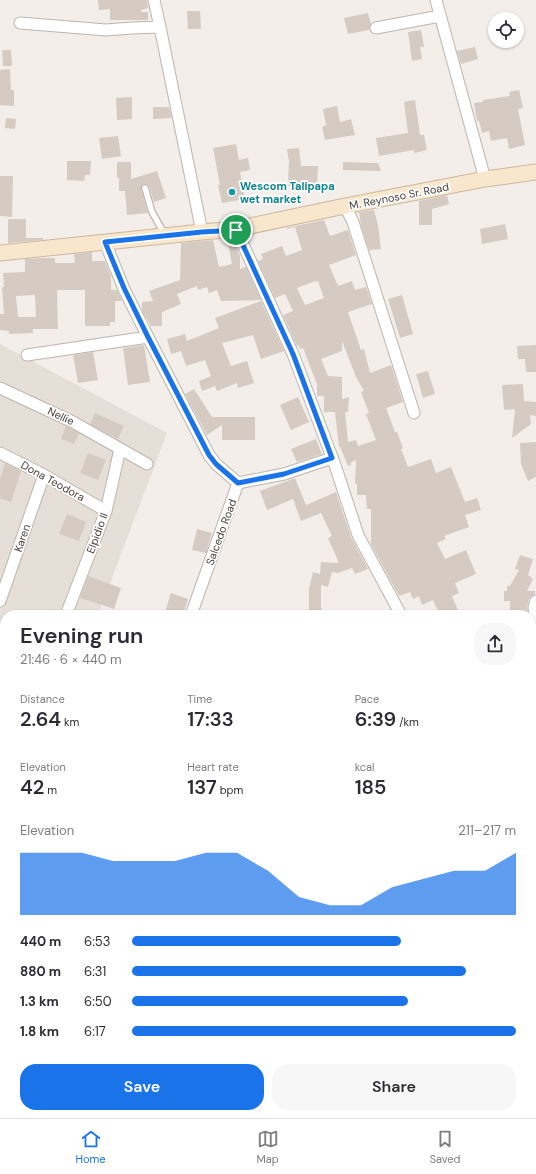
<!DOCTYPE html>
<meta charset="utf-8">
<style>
:root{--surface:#fff;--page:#f7f7f7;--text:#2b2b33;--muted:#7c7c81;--line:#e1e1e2;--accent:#1a73e8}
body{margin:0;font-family:"DM Sans",sans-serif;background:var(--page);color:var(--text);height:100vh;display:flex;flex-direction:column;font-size:15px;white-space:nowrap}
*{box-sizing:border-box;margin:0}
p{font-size:13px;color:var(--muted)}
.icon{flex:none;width:22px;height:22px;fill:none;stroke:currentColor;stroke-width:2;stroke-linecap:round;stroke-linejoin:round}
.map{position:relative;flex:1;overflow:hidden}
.side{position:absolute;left:0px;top:610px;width:536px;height:508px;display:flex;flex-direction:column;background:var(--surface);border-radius:16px 16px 0 0;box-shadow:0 1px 3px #0004}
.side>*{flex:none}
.fabs{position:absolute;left:488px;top:12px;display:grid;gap:8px}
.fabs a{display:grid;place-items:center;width:36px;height:36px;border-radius:50%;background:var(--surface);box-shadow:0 1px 3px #0004;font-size:20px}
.pin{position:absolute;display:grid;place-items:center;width:34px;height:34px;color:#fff;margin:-17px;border:2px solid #fff;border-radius:50%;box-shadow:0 1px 4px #0007}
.round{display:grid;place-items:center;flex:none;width:42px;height:42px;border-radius:16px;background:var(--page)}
.head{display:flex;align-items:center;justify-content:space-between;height:68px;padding:0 20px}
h1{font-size:22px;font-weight:600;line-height:30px}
.stats{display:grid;grid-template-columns:repeat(3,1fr);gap:6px;height:68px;padding:4px 20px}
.stats div{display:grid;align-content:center}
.stats b{font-size:20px;font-weight:600}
.stats small{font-size:11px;font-weight:400}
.stats p{font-size:11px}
.chart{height:112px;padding:8px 20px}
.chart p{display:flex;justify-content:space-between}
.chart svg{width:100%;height:72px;margin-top:4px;fill:var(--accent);opacity:.7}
.cta{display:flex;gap:8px;margin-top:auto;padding:8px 20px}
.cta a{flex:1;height:46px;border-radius:16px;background:var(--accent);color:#fff;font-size:16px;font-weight:600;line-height:46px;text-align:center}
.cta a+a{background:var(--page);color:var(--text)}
ul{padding:0 20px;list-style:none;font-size:13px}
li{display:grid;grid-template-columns:64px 48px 1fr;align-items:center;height:30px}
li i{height:10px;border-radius:5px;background:var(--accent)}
.tab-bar{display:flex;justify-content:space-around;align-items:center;height:56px;border-top:1px solid var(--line);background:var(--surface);font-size:11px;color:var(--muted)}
.tab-bar a{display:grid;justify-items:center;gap:2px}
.tab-bar .active{color:var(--accent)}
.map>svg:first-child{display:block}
</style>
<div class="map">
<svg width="536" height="1118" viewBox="0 0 536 1118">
<rect width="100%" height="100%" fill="#f3eee9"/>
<path fill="#e6dfd8" d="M0,344L167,433L98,615H5V755H0Z"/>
<path fill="#d6cbc3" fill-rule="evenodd" d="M98,0H147L148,8L141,10V12H148V20H110V9L99,10Z
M187,11H200L201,29H188Z
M368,13L371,24L369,30L348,34L344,18Z
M421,30L424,47H420L422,59L412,61L408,32Z
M475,47L478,59L461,64L457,51Z
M2,50H11L12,66H3Z
M10,69L11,90H14V106L0,105V70Z
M519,90L523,108L518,109L525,145L509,149L507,138L491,141L489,131L482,133L479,121H477L474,103L483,102V100L510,96L509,92Z
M132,97V119L117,120L116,98Z
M415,100L420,135H424L427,150L414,153V150L379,156L376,138L408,133L404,102Z
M337,106L340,122L351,119L355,135L325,140L322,127L326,125L323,109Z
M153,107H169L172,118L153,119Z
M6,118L16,119L15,129L5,128Z
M118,136L121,156L102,159L99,138Z
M236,144L239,160L248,158L250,170L240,172L245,199L222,203L218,185H220L213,148Z
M299,148L301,166H318L317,186H288L289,161L287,149Z
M67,161H91L90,175H85L84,181L67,180Z
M117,162H131V179L157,171L166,198L154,202L149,186L146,184H143L141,189L148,213L127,215L125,191H119V178H117Z
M343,162L378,163L381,171L343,170Z
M0,176H13L12,217L0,216Z
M447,195L449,204L432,209V225H419V201Z
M374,210L378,225L381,249L369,250L361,225L359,212Z
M8,219H26V238H43V240L8,243Z
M324,220L330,236L348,230L356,255L329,265L338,286L352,281L355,290L366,287L372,304L348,312L361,350L364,349L370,373L391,365L403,402L386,408L395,432H397L403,448L401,449L408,467L431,459L436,473L451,467L465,502L477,498L481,510L465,515L469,527L444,536L446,539L437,543L445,559L466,550L476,574L455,583L459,593L452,596L459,613L454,615H440L433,600L422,605L419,596L413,599L410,592L399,596L371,544V509H367L366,495H357V484H355L356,460L351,462V465L348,466L340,447H339L335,412H324V396H317V384L303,348L300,349L299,345L297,346L283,315L293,311L285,294L275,298L258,261L263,259L261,254L282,246L286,256L302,250L295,227L287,229L286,228ZM315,281L316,282L318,281L324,298L305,305L297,288ZM342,341L356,377L364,391L361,392L369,413L366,414L376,440L358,446L356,440L348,442L345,412H348L349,397L342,399V377L328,376L321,359L342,351Z
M505,224L508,239L482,244L480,229Z
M213,240L219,267L232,264L228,242H234L240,256V269L246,267L261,300L221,301L217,290L209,293L207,287L198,290L197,286L177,294L181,304L162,312V326H151L142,310V302L153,301L149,291L180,280L181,243Z
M92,252V261H105L111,276V290H117L122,301H115V322H110V326H85V290H57L58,329H33V333L9,334V331L0,330V314H4L2,287H4L3,273L25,272V259L43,258H55V263H75L74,254ZM35,295L36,317H18L16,296Z
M402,295L413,334L400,338L388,299Z
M261,301L284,351L261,359L253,335L222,343L231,366L247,361L254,383L238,388L237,383L217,391L215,386L202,391L199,381L211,376L205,360L186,366L181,351L171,354L167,339L185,334L187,341L219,328L215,318Z
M144,345L150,382L128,385L123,348Z
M536,345V372H526L525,359H518L517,346Z
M93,352L98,380L78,383L73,355Z
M428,371L435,394L423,398L416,374Z
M523,384L524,401L536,402V416L530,415L531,424L512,438L515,409L504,410L502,385Z
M194,389L212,417H255V440H222V425L207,435L185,394Z
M298,397L309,422L291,430L280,405Z
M95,413L124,426L118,439L90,424Z
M66,426L79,433L74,444L61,439Z
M316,439L322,454L297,462L291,449Z
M536,442V477L528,481L521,464L520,443Z
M88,453L106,460L98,480L80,473Z
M5,463L21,471L11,502L0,498V479Z
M295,478L306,505L336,492L351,537L368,569L355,574L352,568L338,573L332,572L328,587L321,585V608L326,615H309V589L313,572L320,574L321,562L339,563L328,538L332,536L321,513L301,521L293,499L267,510L260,491Z
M67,514L86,522L79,541L59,534Z
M197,529L212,533L206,553L192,550Z
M520,555L533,559L528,575L531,577V578L533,579L527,591H535V594L529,599L527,607L528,615H510V601H504V591H507V586H510L519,570L515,569Z
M88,576L121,588L114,609L80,598Z
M171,593L188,599L183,615H164Z"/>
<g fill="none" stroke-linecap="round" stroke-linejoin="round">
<defs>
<path id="lane" d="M145,188L152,212L165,235"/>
<path id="street" d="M154,0L160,27L202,232
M436,0L485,179
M20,23L106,30L132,28L160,27
M376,28L440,16
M345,206L353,222L414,413
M236,229L293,354L335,465L358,535L401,615
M105,242L124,289L148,337L209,455L216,464L238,483L191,615
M27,355L148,337
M0,388L73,422L147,464
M0,453L44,475L106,511
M238,483L284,474L332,458
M0,601L44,475
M536,601L534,607L536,629
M66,615L106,511L120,449
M0,733L5,734
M0,803L5,787
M0,819H5
M531,829L536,830
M531,952H536
M0,1020H5
M531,1047L536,1048
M220,1118V1113
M400,1118V1113"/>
<path id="secondary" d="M0,253L202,232L236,229L345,206L485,179L536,172"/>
</defs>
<use href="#lane" stroke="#bdb4ad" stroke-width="8"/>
<use href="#street" stroke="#bdb4ad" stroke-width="13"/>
<use href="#secondary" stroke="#cdb89e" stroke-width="17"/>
<use href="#lane" stroke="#fff" stroke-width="5.5"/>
<use href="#street" stroke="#fff" stroke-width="11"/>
<use href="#secondary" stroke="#f8e6cd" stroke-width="15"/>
</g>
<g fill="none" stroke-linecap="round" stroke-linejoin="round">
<defs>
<path id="route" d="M236,230L293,354L332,458L284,474L238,483L216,464L209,455L148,337L124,288L105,242L202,232Z"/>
</defs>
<use href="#route" stroke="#fff" stroke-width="8"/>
<use href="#route" stroke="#1a73e8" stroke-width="5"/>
</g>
<circle fill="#0f9aa8" stroke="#fff" stroke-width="1.5" cx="232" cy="192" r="4"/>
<g text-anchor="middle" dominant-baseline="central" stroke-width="3.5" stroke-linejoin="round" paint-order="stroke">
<g font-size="11" font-weight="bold" fill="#0d838f" stroke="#fff" text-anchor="start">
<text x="240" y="186">Wescom Talipapa<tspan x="240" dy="13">wet market</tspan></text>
</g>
<g font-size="11" fill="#453e38" stroke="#fff">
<text transform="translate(399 196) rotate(-11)">M. Reynoso Sr. Road</text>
<text transform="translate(61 416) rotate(25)">Nellie</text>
<text transform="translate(53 481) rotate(29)">Dona Teodora</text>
<text transform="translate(221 532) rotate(-70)">Salcedo Road</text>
<text transform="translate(97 533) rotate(-70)">Elpidio II</text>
<text transform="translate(22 538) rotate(-71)">Karen</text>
</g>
</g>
</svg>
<div class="fabs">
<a><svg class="icon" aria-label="locate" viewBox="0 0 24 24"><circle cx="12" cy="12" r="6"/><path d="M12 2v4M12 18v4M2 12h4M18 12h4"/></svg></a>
</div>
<div class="pin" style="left:236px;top:230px;background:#1e9e55"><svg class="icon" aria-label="arrive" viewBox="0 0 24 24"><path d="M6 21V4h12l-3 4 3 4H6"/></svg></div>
<section class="side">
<div class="head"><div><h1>Evening run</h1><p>21:46 · 6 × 440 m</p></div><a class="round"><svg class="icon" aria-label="share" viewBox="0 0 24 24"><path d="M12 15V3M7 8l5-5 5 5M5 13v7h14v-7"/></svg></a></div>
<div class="stats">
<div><p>Distance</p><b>2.64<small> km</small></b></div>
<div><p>Time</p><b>17:33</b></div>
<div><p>Pace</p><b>6:39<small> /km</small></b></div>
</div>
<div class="stats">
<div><p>Elevation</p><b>42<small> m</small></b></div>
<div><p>Heart rate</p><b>137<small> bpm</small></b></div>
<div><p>kcal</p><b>185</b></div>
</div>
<div class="chart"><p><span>Elevation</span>211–217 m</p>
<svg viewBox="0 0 160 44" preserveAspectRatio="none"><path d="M0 44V6L10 6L20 6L30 11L40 11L50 11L60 6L70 6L80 17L90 33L100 38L110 38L120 27L130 22L140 17L150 17L160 6V44z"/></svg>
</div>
<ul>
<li><b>440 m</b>6:53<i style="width:70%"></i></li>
<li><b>880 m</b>6:31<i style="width:87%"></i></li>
<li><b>1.3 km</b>6:50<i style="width:72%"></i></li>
<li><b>1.8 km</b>6:17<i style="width:100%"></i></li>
</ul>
<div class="cta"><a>Save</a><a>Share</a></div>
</section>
</div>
<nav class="tab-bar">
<a class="active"><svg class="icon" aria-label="home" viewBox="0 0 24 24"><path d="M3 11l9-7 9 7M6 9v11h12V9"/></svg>Home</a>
<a><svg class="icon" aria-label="map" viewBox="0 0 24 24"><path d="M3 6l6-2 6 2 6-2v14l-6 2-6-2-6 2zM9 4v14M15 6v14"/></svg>Map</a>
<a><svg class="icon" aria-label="saved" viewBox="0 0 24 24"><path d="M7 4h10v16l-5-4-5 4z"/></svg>Saved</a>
</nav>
